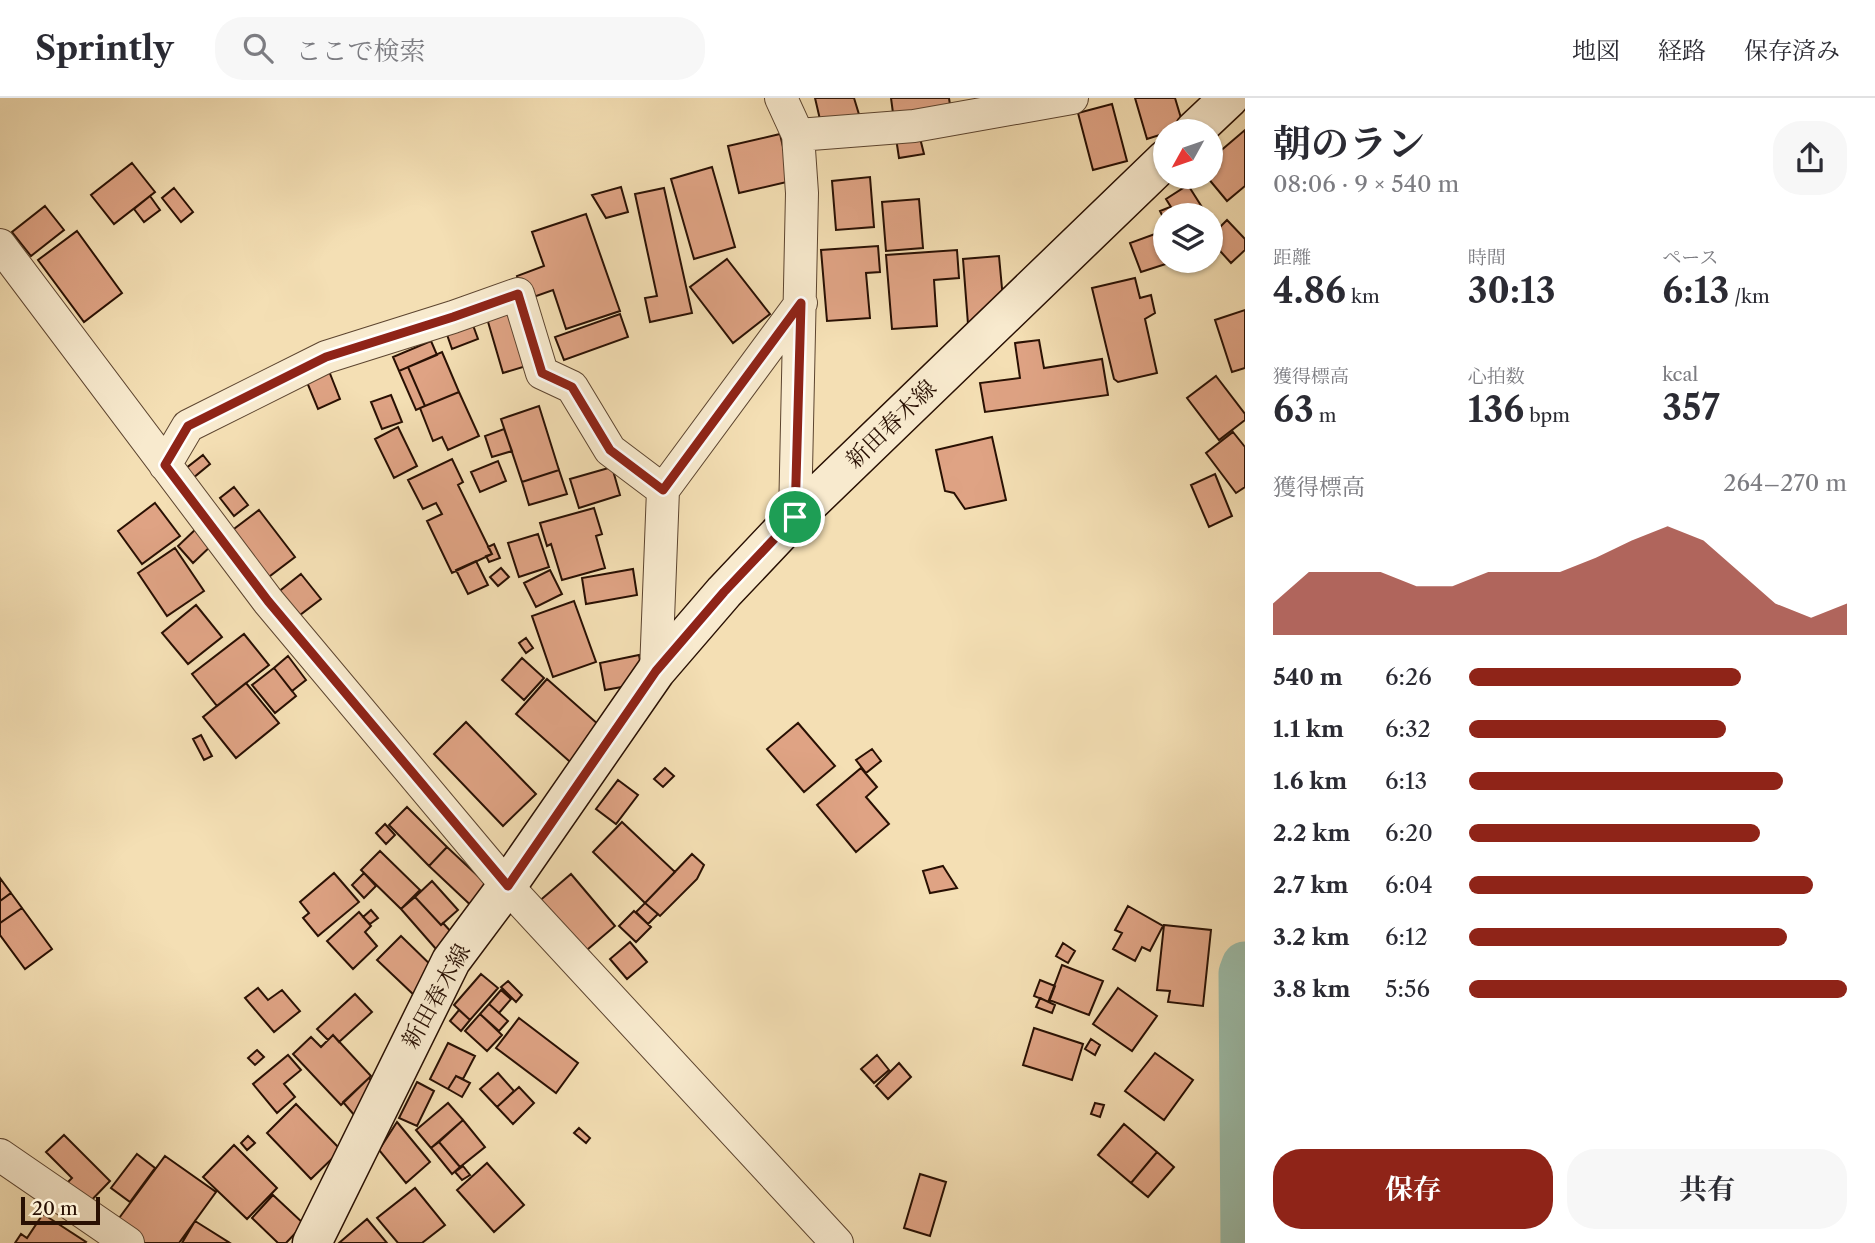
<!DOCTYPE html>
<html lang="ja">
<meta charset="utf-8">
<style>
:root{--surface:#fff;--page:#f7f7f7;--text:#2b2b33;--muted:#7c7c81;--line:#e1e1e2;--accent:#8f2418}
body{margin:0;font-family:"Libre Caslon Text","Noto Serif JP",serif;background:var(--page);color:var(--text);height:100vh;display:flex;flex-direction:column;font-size:26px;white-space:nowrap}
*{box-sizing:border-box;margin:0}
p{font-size:23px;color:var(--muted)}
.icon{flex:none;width:38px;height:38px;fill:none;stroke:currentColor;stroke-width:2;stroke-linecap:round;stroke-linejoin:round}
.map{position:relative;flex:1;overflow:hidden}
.drawer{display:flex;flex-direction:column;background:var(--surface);width:630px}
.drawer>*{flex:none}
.needle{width:46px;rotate:230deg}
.fabs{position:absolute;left:1153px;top:21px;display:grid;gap:14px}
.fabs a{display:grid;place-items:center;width:70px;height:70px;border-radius:50%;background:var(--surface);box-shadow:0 2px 5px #0004;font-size:35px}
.scale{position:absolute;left:21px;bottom:18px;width:79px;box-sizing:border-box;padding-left:7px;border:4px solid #291003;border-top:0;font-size:19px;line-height:24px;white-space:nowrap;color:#291003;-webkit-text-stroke:5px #f8eace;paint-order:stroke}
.pin{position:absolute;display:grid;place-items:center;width:60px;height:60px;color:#fff;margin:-30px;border:4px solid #fff;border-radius:50%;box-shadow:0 2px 7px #0007}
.round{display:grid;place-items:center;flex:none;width:74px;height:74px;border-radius:28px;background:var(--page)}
.summary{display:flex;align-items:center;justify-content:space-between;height:119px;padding:0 28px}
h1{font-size:38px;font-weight:700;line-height:52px}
.metrics{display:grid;grid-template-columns:repeat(3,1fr);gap:10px;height:119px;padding:7px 28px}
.metrics div{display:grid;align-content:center}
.metrics b{font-size:35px;font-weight:700}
.metrics small{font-size:19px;font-weight:400}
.metrics p{font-size:19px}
.chart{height:196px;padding:14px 28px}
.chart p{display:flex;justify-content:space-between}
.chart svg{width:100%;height:126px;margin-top:7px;fill:var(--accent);opacity:.7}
.button{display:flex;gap:14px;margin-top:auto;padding:14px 28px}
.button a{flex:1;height:80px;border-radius:28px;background:var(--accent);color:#fff;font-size:28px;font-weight:700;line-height:80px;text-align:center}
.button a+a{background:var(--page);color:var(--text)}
ul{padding:0 28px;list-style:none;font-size:23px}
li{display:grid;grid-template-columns:112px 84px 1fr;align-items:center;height:52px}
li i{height:18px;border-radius:9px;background:var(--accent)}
header{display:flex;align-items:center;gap:42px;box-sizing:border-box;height:98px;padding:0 35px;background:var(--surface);border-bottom:2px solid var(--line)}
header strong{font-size:33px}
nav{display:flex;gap:38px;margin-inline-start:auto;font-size:24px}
.search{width:490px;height:63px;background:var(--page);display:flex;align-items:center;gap:18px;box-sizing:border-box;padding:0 24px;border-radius:28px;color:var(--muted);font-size:26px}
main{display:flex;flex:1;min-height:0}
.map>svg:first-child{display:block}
</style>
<header>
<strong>Sprintly</strong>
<div class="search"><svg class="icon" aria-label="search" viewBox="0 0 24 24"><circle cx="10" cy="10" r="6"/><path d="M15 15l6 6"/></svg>ここで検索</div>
<nav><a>地図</a><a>経路</a><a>保存済み</a></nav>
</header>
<main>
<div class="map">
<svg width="1245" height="1145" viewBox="0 0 1245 1145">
<rect width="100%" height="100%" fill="#f4dfb4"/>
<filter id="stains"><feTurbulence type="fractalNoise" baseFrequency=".00286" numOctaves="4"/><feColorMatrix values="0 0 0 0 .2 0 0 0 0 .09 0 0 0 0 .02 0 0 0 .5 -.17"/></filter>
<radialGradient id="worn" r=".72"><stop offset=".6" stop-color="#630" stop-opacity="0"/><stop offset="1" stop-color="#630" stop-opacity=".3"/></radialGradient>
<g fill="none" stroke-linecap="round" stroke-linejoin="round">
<path stroke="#9cbdaa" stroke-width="47" d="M1244,1145L1242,875L1245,867"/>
</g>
<path fill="#dfa384" stroke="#291003" stroke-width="2" d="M815,0H854L861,23L822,30Z
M891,0H949L952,21L895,30Z
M1135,0H1175L1184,30L1166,33V35L1147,41Z
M1112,6L1127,63L1093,72L1078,15Z
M1245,32V88L1227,103L1207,79H1211V61Z
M780,36L791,83L739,95L728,48Z
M919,36L924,56L899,60L896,40Z
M132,65L155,94L114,126L91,97Z
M712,69L735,149L694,161L671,81Z
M870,79L874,129L836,132L832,83Z
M1188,87L1207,117H1176L1166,101Z
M621,89L628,114L606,120L592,97Z
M174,90L193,114L181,124L162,100Z
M664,90L692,215L650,224L645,200L657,198L635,96Z
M150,98L160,112L144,124L134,111Z
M919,101L923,150L886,153L882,104Z
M45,108L64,132L31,158L12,134Z
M1170,109L1174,117H1166V125L1160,113Z
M586,116L620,213L566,231L553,192L525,202L517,178L544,168L532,134Z
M1227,122L1245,141V152L1231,165L1211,143V138Z
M1166,132V163H1175L1141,174L1130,145Z
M77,133L122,195L84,224L38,162Z
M878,148L880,174L866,175L870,220L827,223L821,152Z
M957,152L959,180L934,182L937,228L892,231L886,157Z
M999,158L1005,223L968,226L963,161Z
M727,161L770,216L733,245L690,189Z
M1135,180L1140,200L1151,197L1155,215L1145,221L1157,275L1118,284L1114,281L1092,190Z
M528,205L546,262L503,275L486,217Z
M1245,212V270L1232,274L1215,222Z
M620,216L628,239L564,262L555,239Z
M470,219L478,241L452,251L444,228Z
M1039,242L1044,270L1102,261L1108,297L985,314L980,285L1020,280L1015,245Z
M431,243L437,257L399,273L393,259Z
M442,254L459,294L425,308L408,269Z
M327,268L340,301L318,311L304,277Z
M408,269L425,308L416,312L399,273Z
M1216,278L1245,316V322L1219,342L1187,300Z
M459,294L479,338L448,352L442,339L433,343L420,310Z
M391,297L402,324L382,331L371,304Z
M539,308L559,372L522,384L501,321Z
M398,329L417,368L394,380L375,341Z
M504,331L512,353L492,359L485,338Z
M1233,334L1245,349V389L1236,395L1206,355Z
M992,339L1006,402L965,411L954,395L945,393L936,352Z
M203,357L210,366L193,380L185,371Z
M452,361L463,384L458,387L492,456L452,475L427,423L442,416L436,405L423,411L408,382Z
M498,363L506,383L480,394L471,374Z
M612,369L620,397L579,410L570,381Z
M559,372L567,396L529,407L522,384Z
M1215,376L1232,418L1209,429L1191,387Z
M234,389L248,407L234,418L220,400Z
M155,405L180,438L142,466L118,433Z
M594,410L602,436L596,438L605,470L562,482L551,446L547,448L540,425Z
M259,412L295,459L266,481L230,434Z
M198,429L213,446L193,465L178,448Z
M538,436L549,469L519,479L508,445Z
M494,446L500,460L489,464L486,458L492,456L488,449Z
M175,450L204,493L167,518L138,475Z
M476,463L488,487L468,496L456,472Z
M501,470L509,479L498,488L490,479Z
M633,471L637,497L586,506L582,480Z
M550,472L562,496L536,509L524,485Z
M301,476L321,501L296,520L277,495Z
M574,503L596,564L553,579L532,518Z
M196,507L222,539L188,566L162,535Z
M244,536L269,567L217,608L192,576Z
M526,540L533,550L526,555L519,545Z
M639,557L644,585L605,592L600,565Z
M288,558L306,582L292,593L274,570Z
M522,560L544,580L524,602L502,582Z
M274,570L296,598L275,615L252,587Z
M547,581L608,635L577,670L516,616Z
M246,585L279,625L236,660L203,619Z
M466,624L536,696L503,728L434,656Z
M798,625L835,668L804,694L767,651Z
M201,637L212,658L204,662L193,641Z
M872,651L881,663L866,675L856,662Z
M665,670L674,678L663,689L654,681Z
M861,670L877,689L866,699L889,726L856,754L817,707Z
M618,682L638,697L616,726L596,711Z
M407,709L447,749L429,768L389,727Z
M622,724L675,774L645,805L593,754Z
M385,726L395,737L386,746L376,735Z
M447,749L496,795L478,814L429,768Z
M380,753L420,792L401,811L361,772Z
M692,756L704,767L697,781L660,818L645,805Z
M943,768L957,790L930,795L923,773Z
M334,775L359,804L318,838L303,820L309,815L300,804Z
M364,775L376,788L364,800L352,787Z
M571,776L615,828L581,857L537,805Z
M0,780L11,795L0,803Z
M432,783L458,812L441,827L415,799Z
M11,795L22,810L0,825V803Z
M415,799L441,827L443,825L453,836L436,851L401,811Z
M645,805L658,816L648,826L636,814Z
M1128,808L1163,828L1150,853L1142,849L1135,863L1113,851L1122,835L1115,832Z
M22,810L52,851L25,871L0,837V825Z
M371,812L378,820L370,826L363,819Z
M634,813L651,829L636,844L619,828Z
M359,814L371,828L365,834L377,848L353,871L327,843Z
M1164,827L1211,832L1203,908L1168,904L1170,893L1157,892Z
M401,838L437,873L414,897L377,862Z
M630,844L647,864L627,881L610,861Z
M1063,845L1075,853L1068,865L1056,858Z
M1062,867L1103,883L1089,917L1049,902Z
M481,876L498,890L470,922L454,907Z
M1040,882L1055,888L1049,904L1034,898Z
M508,883L522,897L516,904L501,889Z
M258,890L268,902L282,892L300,913L274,934L245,900Z
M1118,890L1157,918L1132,953L1093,926Z
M501,892L511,901L499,915L489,906Z
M355,896L372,914L339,944L333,937L328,942L317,931Z
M1040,900L1055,907L1052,915L1036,909Z
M489,906L508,923L499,933L480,916Z
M459,912L470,922L461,933L450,923Z
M480,916L502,937L487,953L465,933Z
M519,920L578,965L556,995L496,950Z
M1034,930L1083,946L1072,982L1023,967Z
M333,937L371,978L341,1007L293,956L311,939L321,949Z
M1091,941L1100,947L1095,957L1085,951Z
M448,945L475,958L463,981L456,978L448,991L430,981Z
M257,952L264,959L255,967L248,960Z
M1155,955L1193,982L1164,1022L1125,993Z
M288,957L301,972L284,986L295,999L277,1015L253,986Z
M877,957L889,972L874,985L861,971Z
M899,965L911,979L888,1001L876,988Z
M498,975L514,993L497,1009L480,991Z
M456,978L470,985L462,999L448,991Z
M369,980L381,993L355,1018L343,1004Z
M417,984L434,993L417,1028L399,1020Z
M519,989L534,1005L513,1026L497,1009Z
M448,1005L463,1022L431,1050L416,1032Z
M1095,1005L1104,1007L1100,1019L1091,1016Z
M296,1006L341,1052L311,1081L267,1035Z
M463,1022L485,1049L460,1069L439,1044Z
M397,1024L430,1064L406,1085L379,1052Z
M1124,1026L1157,1054L1131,1085L1098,1057Z
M579,1030L590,1040L586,1045L574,1035Z
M64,1037L110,1083L83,1111L62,1090L72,1080L46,1054Z
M248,1038L255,1045L247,1052L241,1045Z
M439,1044L460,1069L452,1076L431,1050Z
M234,1047L277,1090L247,1121L203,1079Z
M1157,1054L1174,1069L1148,1099L1131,1085Z
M137,1056L155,1070L130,1104L111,1090Z
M165,1058L216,1094L179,1145H138L114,1127Z
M487,1065L524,1107L494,1134L457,1092Z
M463,1068L470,1077L462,1082L455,1074Z
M920,1076L946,1084L930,1138L904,1130Z
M415,1090L445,1127L422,1145H398L377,1120Z
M273,1097L304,1126L286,1145H278L252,1120Z
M43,1116L86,1144L85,1145H15L21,1136L27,1140Z
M367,1121L387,1145H339Z
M195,1123L230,1145H182Z"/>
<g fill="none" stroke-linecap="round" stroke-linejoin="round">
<defs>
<path id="street" d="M781,0L798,37L802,95L795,419
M798,37L914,28L1072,0
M0,147L268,503L507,788L837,1145
M165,367L188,328L326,259L453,219L518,196L542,275L572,289L610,352L663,392
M656,573L663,392L801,205
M0,1057L128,1145"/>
<path id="secondary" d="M1194,33L1229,0
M312,1145L451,863L507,788L656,573L724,494L795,419L1166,61"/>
</defs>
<use href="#street" stroke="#5c442f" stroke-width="34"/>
<use href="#secondary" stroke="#291003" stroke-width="41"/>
<use href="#street" stroke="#f8eace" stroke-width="32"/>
<use href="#secondary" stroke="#f8eace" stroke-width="38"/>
</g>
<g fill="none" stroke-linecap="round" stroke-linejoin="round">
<defs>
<path id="route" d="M518,196L542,275L572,289L610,352L663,392L801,205L795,419L724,494L656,573L508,788L268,503L165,367L188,328L326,259L453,219Z"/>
</defs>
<use href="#route" stroke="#fff" stroke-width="14"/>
<use href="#route" stroke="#8f2418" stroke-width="9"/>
</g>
<g text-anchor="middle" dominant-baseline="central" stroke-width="6" stroke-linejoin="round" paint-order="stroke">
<g font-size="23" fill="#291003" stroke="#f8eace">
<text transform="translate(891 326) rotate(-44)">新田春木線</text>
<text transform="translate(436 898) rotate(-61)">新田春木線</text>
</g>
</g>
<rect width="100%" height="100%" filter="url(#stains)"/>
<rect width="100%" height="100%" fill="url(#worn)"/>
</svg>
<div class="fabs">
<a><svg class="needle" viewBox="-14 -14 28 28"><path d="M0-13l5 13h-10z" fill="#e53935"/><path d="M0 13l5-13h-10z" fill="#7c7c81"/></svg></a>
<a><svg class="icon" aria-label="layers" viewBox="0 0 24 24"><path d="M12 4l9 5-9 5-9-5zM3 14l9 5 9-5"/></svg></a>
</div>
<div class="scale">20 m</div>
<div class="pin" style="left:795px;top:419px;background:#1e9e55"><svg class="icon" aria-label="arrive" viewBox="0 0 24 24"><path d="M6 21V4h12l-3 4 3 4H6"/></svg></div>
</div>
<section class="drawer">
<div class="summary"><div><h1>朝のラン</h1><p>08:06 · 9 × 540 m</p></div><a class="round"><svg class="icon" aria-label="share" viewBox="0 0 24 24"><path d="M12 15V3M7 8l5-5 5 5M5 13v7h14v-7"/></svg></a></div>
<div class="metrics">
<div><p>距離</p><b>4.86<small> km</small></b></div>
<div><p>時間</p><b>30:13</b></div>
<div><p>ペース</p><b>6:13<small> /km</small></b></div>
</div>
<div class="metrics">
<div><p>獲得標高</p><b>63<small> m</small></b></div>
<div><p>心拍数</p><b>136<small> bpm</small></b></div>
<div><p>kcal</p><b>357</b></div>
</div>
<div class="chart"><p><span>獲得標高</span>264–270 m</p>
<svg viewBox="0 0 160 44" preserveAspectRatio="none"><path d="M0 44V33L10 22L20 22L30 22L40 27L50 27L60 22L70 22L80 22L90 17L100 11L110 6L120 11L130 22L140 33L150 38L160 33V44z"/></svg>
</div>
<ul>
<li><b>540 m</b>6:26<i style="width:72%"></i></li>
<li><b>1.1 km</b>6:32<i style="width:68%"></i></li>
<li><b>1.6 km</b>6:13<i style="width:83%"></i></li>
<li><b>2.2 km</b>6:20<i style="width:77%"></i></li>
<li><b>2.7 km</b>6:04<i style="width:91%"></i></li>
<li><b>3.2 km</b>6:12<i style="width:84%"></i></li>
<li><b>3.8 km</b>5:56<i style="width:100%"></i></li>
</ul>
<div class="button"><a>保存</a><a>共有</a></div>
</section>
</main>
